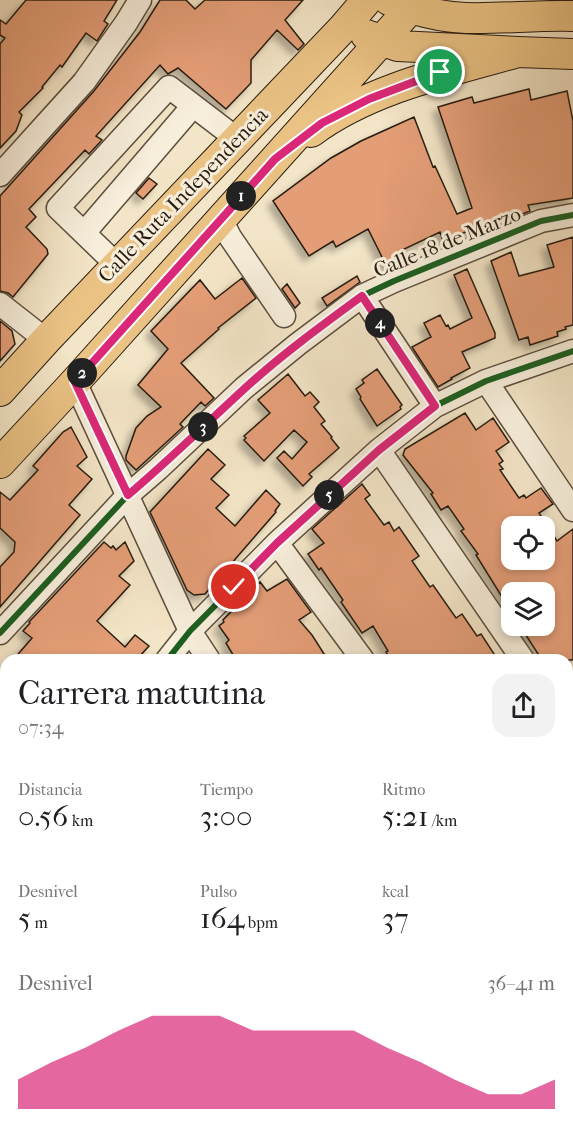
<!DOCTYPE html>
<html lang="es">
<meta charset="utf-8">
<style>
:root{--surface:#fff;--page:#f2f2f2;--text:#202124;--muted:#757577;--accent:#db2777}
body{margin:0;font-family:"IM FELL French Canon",serif;background:var(--page);color:var(--text);height:100vh;display:flex;flex-direction:column;font-size:22px;white-space:nowrap}
*{box-sizing:border-box;margin:0}
p{font-size:20px;color:var(--muted)}
.icon{flex:none;width:33px;height:33px;fill:none;stroke:currentColor;stroke-width:2;stroke-linecap:round;stroke-linejoin:round}
.map{position:relative;flex:1;overflow:hidden}
.side{position:absolute;left:0px;top:654px;width:573px;height:486px;display:flex;flex-direction:column;background:var(--surface);border-radius:18px 18px 0 0;box-shadow:0 3px 9px #0003}
.side>*{flex:none}
.buttons{position:absolute;left:501px;top:516px;display:grid;gap:12px}
.buttons a{display:grid;place-items:center;width:54px;height:54px;border-radius:12px;background:var(--surface);box-shadow:0 3px 9px #0003;font-size:30px}
.pin{position:absolute;display:grid;place-items:center;width:51px;height:51px;color:#fff;margin:-26px;border:3px solid #fff;border-radius:50%;box-shadow:0 2px 6px #0007}
.km{position:absolute;width:30px;height:30px;margin:-15px;border-radius:50%;background:#222;color:#fff;font-size:16px;line-height:30px;text-align:center}
.round{display:grid;place-items:center;flex:none;width:63px;height:63px;border-radius:18px;background:var(--page)}
.summary{display:flex;align-items:center;justify-content:space-between;height:102px;padding:0 18px}
h1{font-size:33px;font-weight:600;line-height:45px}
.metrics{display:grid;grid-template-columns:repeat(3,1fr);gap:9px;height:102px;padding:6px 18px}
.metrics div{display:grid;align-content:center}
.metrics b{font-size:30px;font-weight:600}
.metrics small{font-size:16px;font-weight:400}
.metrics p{font-size:16px}
.chart{height:168px;padding:12px 18px}
.chart p{display:flex;justify-content:space-between}
.chart svg{width:100%;height:108px;margin-top:6px;fill:var(--accent);opacity:.7}
.map>svg:first-child{display:block}
</style>
<div class="map">
<svg width="573" height="1140" viewBox="0 0 573 1140">
<defs>
<filter id="shadow"><feDropShadow dx="-5.5" dy="5.5" stdDeviation="3" flood-color="#0004"/></filter>
</defs>
<rect width="100%" height="100%" fill="#f3e5c7"/>
<filter id="stains"><feTurbulence type="fractalNoise" baseFrequency=".00333" numOctaves="4"/><feColorMatrix values="0 0 0 0 .2 0 0 0 0 .09 0 0 0 0 .02 0 0 0 .5 -.17"/></filter>
<radialGradient id="worn" r=".72"><stop offset=".6" stop-color="#630" stop-opacity="0"/><stop offset="1" stop-color="#630" stop-opacity=".3"/></radialGradient>
<path fill="#e39d77" stroke="#281c10" stroke-width="1.5" fill-rule="evenodd" filter="url(#shadow)" d="M26,0H117L104,21L108,24L97,41L86,33L62,67L60,65L42,87L43,88L19,112L22,115L16,131L0,148V44L5,38L0,35V20L6,24Z
M160,0H186L195,9L205,0H303L285,20L304,44L298,50L277,30L251,60V83L226,109L178,68L168,74L160,65L96,136L102,140L89,154L85,150L29,209L36,217L26,227L47,249L48,254L13,297L8,293L0,291V196L94,91L140,32Z
M529,89L531,100L567,91L573,121V198L528,205L530,211L473,233L471,230L443,241L440,232L402,250L407,261L388,269L368,229L336,247L333,241L309,256L273,201L331,158L361,141L414,117L433,167L435,166L457,214L472,208L438,107L472,97L474,103Z
M149,178L157,184L143,199L136,193Z
M573,237V325L565,327L566,329L557,332L558,336L530,345L528,337L519,340L491,261L511,252L519,276L554,267L547,245Z
M467,269L495,333V338L462,352L470,368L451,378L452,379L438,387L412,347L431,337L424,323L440,315L446,326L448,325L450,329L472,318L454,275Z
M357,276L360,282L327,306L322,298Z
M242,278L256,298L218,328L219,329L181,363L214,398L205,406L201,402L180,424L183,427L136,470L126,460V456L136,428L147,416L161,407L138,385L168,349L151,331L200,280L215,299Z
M287,284L300,303L295,308L282,289Z
M0,321L12,331L15,344L0,361Z
M377,369L402,405L400,407L401,409L377,426L360,399L361,397L356,389L364,383L362,380Z
M288,374L305,396L310,392L319,402L314,407L325,421L321,424L332,437L331,438L339,448L309,474L312,477L303,486L277,458L284,451L292,459L307,442L294,430L264,461L244,440L246,438L244,436L270,413L258,400Z
M465,413L476,430L493,418L509,442L496,451L503,461L499,464L503,469L500,470L519,498L524,495L526,498L541,488L553,504L539,513L557,541L573,529V660H542L520,626H544V592H512V613L476,555L478,554L461,531L464,529L448,506L441,510L431,494L433,493L403,455L405,449ZM512,526H544V560H512Z
M71,427L87,457L77,466L92,479L69,505L80,515L0,607V567L14,552L15,542L0,528V492L10,500L38,470L33,466L63,432Z
M208,449L225,465L211,479L229,495L216,508L235,526L266,490L280,504L275,511L276,512L205,594L194,595L187,590L150,512Z
M362,484L370,495L365,499L384,525L389,522L394,531L399,527L419,556L412,561L430,587L433,585L456,618L462,614L477,636L481,634L498,660H391L386,652L388,651L373,626L362,633L341,602L343,600L321,568L319,570L308,554L324,543L312,529Z
M104,542L111,548L113,546L116,550L125,542L134,561L119,576L130,585L97,621L125,647L135,635L149,646L138,658L140,660H13L32,638L23,631L30,623L29,622Z
M287,579L311,612L299,620L312,635L328,660H236L226,643L229,640L219,626L224,622L223,620L260,582L267,591Z"/>
<g fill="none" stroke-linecap="round" stroke-linejoin="round">
<defs>
<path id="minor" d="M0,175L84,82L126,23L140,0
M221,219L230,237L284,316
M84,233L193,106
M117,265L58,208L169,87L237,139
M362,296L435,406
M0,304L46,340
M486,381L573,510
M75,382L190,631L209,660
M379,450L523,660
M277,543L363,660
M0,633L128,495L158,469L244,388L298,344L362,296L394,281L541,221L573,215
M167,660L190,631L277,543L379,450L435,406L486,381L573,351
M567,725L573,734
M567,797L573,792
M567,951L573,961
M0,1098L6,1096
M531,1134L535,1140
M307,1140L327,1134"/>
<path id="major" d="M389,0C413,10 439,17 466,18C501,19 537,15 573,16
M366,35L398,46L518,52L573,54
M311,132C368,89 450,71 518,52
M0,391L46,340L344,27L367,0
M0,463L75,382L418,0
M0,851L6,857
M0,898L6,906
M161,1134L164,1140
M197,1134L200,1140"/>
</defs>
<use href="#minor" stroke="#5b4e3e" stroke-width="25"/>
<use href="#major" stroke="#281c10" stroke-width="32"/>
<use href="#minor" stroke="#f7eedb" stroke-width="22"/>
<use href="#major" stroke="#eac284" stroke-width="30"/>
<defs>
<path id="cycleway" d="M0,633L128,495L158,469L244,388L298,344L362,296L394,281L541,221L573,215
M167,660L190,631L277,543L379,450L435,406L486,381L573,351"/>
</defs>
<use href="#cycleway" stroke="#f7eedb" stroke-width="10"/>
<use href="#cycleway" stroke="#1b5e20" stroke-width="6"/>
</g>
<g fill="none" stroke-linecap="round" stroke-linejoin="round">
<defs>
<path id="route" d="M234,587L277,543L379,450L435,406L362,296C321,326 280,356 243,390C205,425 168,461 128,495L75,382L275,159L322,123L369,99L440,72"/>
</defs>
<use href="#route" stroke="#fff" stroke-width="12"/>
<use href="#route" stroke="#db2777" stroke-width="8"/>
</g>
<g text-anchor="middle" dominant-baseline="central" stroke-width="6" stroke-linejoin="round" paint-order="stroke">
<g font-size="21" fill="#281c10" stroke="#f7eedb">
<text transform="translate(183 195) rotate(-46)">Calle Ruta Independencia</text>
<text transform="translate(447 242) rotate(-22)">Calle 18 de Marzo</text>
</g>
</g>
<rect width="100%" height="100%" filter="url(#stains)"/>
<rect width="100%" height="100%" fill="url(#worn)"/>
</svg>
<div class="buttons">
<a><svg class="icon" aria-label="locate" viewBox="0 0 24 24"><circle cx="12" cy="12" r="6"/><path d="M12 2v4M12 18v4M2 12h4M18 12h4"/></svg></a>
<a><svg class="icon" aria-label="layers" viewBox="0 0 24 24"><path d="M12 4l9 5-9 5-9-5zM3 14l9 5 9-5"/></svg></a>
</div>
<div class="pin" style="left:440px;top:72px;background:#1e9e55"><svg class="icon" aria-label="arrive" viewBox="0 0 24 24"><path d="M6 21V4h12l-3 4 3 4H6"/></svg></div>
<div class="pin" style="left:234px;top:587px;background:#d93025"><svg class="icon" aria-label="check" viewBox="0 0 24 24"><path d="M5 12l5 5 9-10"/></svg></div>
<b class="km" style="left:241px;top:196px">1</b>
<b class="km" style="left:82px;top:373px">2</b>
<b class="km" style="left:203px;top:427px">3</b>
<b class="km" style="left:380px;top:323px">4</b>
<b class="km" style="left:329px;top:495px">5</b>
<section class="side">
<div class="summary"><div><h1>Carrera matutina</h1><p>07:34</p></div><a class="round"><svg class="icon" aria-label="share" viewBox="0 0 24 24"><path d="M12 15V3M7 8l5-5 5 5M5 13v7h14v-7"/></svg></a></div>
<div class="metrics">
<div><p>Distancia</p><b>0.56<small> km</small></b></div>
<div><p>Tiempo</p><b>3:00</b></div>
<div><p>Ritmo</p><b>5:21<small> /km</small></b></div>
</div>
<div class="metrics">
<div><p>Desnivel</p><b>5<small> m</small></b></div>
<div><p>Pulso</p><b>164<small> bpm</small></b></div>
<div><p>kcal</p><b>37</b></div>
</div>
<div class="chart"><p><span>Desnivel</span>36–41 m</p>
<svg viewBox="0 0 160 44" preserveAspectRatio="none"><path d="M0 44V32L10 25L20 19L30 12L40 6L50 6L60 6L70 12L80 12L90 12L100 12L110 19L120 25L130 32L140 38L150 38L160 32V44z"/></svg>
</div>
</section>
</div>
